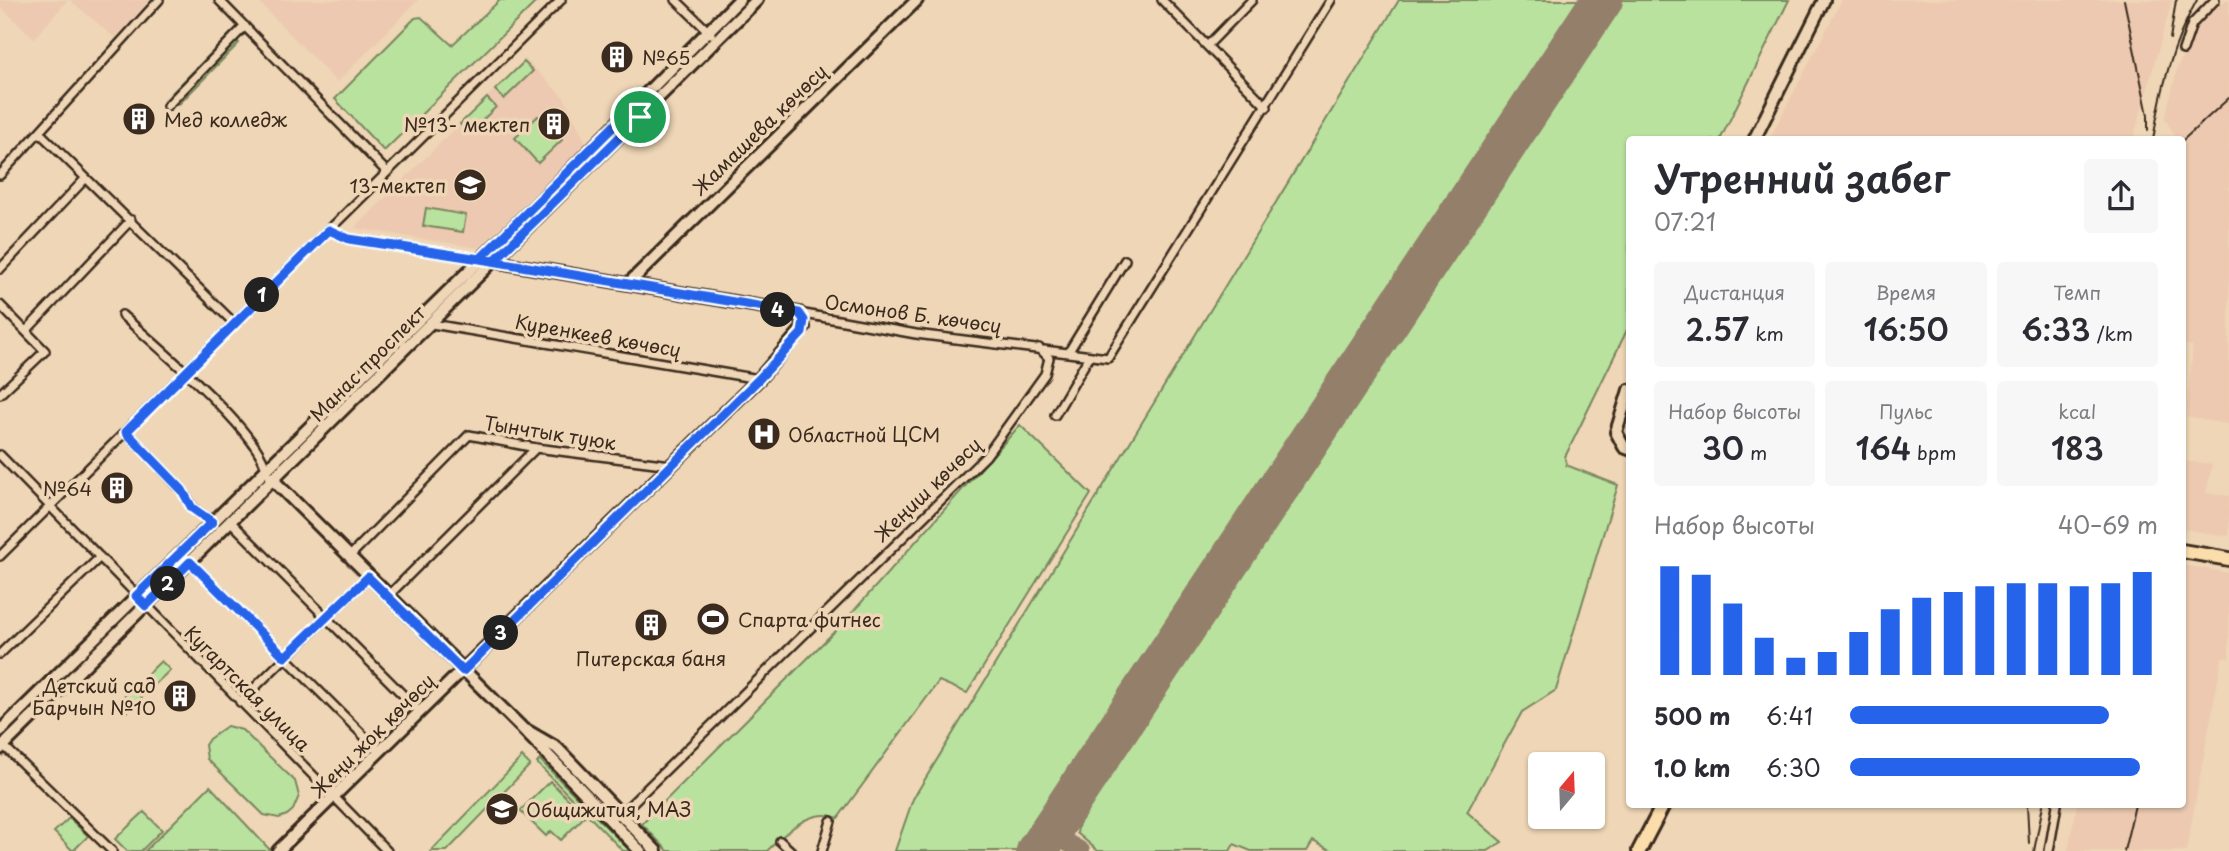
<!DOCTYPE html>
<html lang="ru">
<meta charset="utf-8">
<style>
:root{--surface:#fff;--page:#f7f7f7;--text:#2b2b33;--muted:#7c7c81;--accent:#2563eb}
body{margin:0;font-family:"Playpen Sans",sans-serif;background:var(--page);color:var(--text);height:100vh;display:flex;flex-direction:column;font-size:26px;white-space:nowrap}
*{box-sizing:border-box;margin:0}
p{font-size:23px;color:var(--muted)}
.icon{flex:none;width:38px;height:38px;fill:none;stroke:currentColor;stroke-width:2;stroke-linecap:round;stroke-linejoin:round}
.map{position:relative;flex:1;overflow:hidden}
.drawer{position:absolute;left:1626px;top:136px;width:560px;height:672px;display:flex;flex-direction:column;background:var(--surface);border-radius:7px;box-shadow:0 2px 5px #0004}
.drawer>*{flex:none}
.needle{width:46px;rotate:19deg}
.controls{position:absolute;left:1528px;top:752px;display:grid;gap:14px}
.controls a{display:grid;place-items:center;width:77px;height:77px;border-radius:7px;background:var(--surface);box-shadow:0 2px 5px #0004;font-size:35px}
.pin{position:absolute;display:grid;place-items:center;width:60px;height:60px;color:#fff;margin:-30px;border:4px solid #fff;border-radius:50%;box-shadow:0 2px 7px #0007}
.km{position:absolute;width:35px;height:35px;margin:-18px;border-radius:50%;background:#222;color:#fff;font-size:19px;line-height:35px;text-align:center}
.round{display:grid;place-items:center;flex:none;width:74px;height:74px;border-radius:7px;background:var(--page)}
.head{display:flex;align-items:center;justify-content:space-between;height:119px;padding:0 28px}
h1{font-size:38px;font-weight:600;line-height:52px}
.stats{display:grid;grid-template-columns:repeat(3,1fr);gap:10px;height:119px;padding:7px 28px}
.stats div{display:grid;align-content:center;border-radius:7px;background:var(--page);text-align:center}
.stats b{font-size:30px;font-weight:600}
.stats small{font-size:19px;font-weight:400}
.stats p{font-size:19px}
.chart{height:196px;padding:14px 28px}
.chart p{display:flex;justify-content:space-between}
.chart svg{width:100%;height:126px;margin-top:7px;stroke:var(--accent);stroke-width:6}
ul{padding:0 28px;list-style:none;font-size:23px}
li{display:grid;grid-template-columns:112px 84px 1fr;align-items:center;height:52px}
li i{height:18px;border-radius:9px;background:var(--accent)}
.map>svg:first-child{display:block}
</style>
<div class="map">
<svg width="2229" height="851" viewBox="0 0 2229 851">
<rect width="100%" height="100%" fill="#eed6b6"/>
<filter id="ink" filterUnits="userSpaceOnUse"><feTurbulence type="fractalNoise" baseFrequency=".0143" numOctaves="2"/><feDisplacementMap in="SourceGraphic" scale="14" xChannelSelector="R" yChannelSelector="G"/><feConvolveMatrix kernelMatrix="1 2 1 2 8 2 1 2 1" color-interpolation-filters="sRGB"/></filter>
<g filter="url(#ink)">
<path fill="#ecc9b0" d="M0,0H68L34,38L2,8L0,10Z
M70,0H150L115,38Z
M257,0H418L337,82Z
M1842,0H2172L2133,140H1769Z
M2226,0H2229V424L2186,417L2193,346L2182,344V140H2177L2165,118L2178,67L2197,25Z
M525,59L564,98L586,143L479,248L355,228Z
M2182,461L2212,464L2206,493L2229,496V536L2182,529Z
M2182,565L2229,573V658L2222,657L2186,851H2068L2077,805H2182Z"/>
<path fill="#b9e29f" stroke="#7a865e" stroke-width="2" d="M500,0H538L384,151L335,99L415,18L421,17L452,45Z
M1399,0H1582L1017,851H895L913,799Z
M1621,0H1789L1720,140H1629V326L1565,457L1566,465L1618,485L1556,690L1522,712L1467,812L1502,842L1488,851H1332L1313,841L1307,851H1251L1234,844L1230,851H1098L1077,833L1080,817Z
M230,34L239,43L179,104L170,95Z
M524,62L533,71L504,99L495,90Z
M487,98L496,107L469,133L460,124Z
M538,116L562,140L538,163L515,138Z
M426,208L466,215L463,232L423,226Z
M1020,425L1091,494L967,693L939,681L838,818C811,806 784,834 767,851H668L642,824L842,624Z
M129,608L133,611L3,736L2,735Z
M161,661L170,670L126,712L117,703Z
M227,726L242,730L295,781L299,796L293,810L287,815L279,818L264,815L207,759L205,745L209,739Z
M522,757L530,765L447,851H431Z
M540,760L630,851H623L537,763Z
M550,781L585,816L561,840L551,831L546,836L520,811Z
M210,786L271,851H145Z
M144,812L162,830L141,851H127L115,839Z
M69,818L88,836L73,851L54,832Z"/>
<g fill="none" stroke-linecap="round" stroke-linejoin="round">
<path stroke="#94806a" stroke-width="18" d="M1050,832L1081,851"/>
<path stroke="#94806a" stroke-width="42" d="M1037,851L1602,0"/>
<defs>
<path id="minor" d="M219,0L386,171
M676,0L711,34
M1162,0L1267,107
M1207,46L1252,0
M2183,50L2192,24L2215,0
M167,106L245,26
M40,133L234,323
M0,175L159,0
M329,230L349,239L480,259
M0,269L86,178
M0,305L45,351L0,394
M799,313L916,334L1108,358L1331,0
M122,315C153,343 260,432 266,470
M432,324L759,379
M26,331L131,220
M1068,353L1125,260
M1055,415L1089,357
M126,432L182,490L193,508L215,524
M0,455L387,851
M231,522L420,712
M0,556L561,0
M349,557L469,435L536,448L671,465
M190,562L380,752
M388,596L536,448
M0,654L100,557
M240,702L368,577
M2,744L112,851
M615,810L626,809L986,456L1045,374L1049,358L1039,348
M780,841L791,851
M822,851L831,821
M2049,851L2057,805"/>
<path id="secondary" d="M1754,140L1824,0
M628,284L917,0
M1629,390L1616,432L1624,447L1629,449
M271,478L521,727L640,851
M526,730L557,748L656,851
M0,731L537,204L739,0
M0,749L757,0
M278,851L759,379L804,327L799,313L480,259"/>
<path id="primary" d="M2182,551L2229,559
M1639,851L1663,805"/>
</defs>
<use href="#minor" stroke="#3b2a1e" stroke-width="12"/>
<use href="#secondary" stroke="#3b2a1e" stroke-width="16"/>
<use href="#primary" stroke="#3b2a1e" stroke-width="18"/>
<use href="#minor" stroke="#eed6b6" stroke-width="7"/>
<use href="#secondary" stroke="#eed6b6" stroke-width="10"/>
<use href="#primary" stroke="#fbddab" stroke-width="12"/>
<path stroke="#3b2a1e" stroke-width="2" d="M2124,0L2148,115V130
M2170,39L2176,0
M2153,140C2161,90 2172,44 2197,0
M2182,141L2229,98
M2027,805L2029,843
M2034,851L2043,805
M2124,851L2135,805"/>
</g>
</g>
<g fill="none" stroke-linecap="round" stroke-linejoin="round" filter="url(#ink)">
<defs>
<path id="route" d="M640,117L494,261L480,259L349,239L329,230L126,432L182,490L192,508L212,522L136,596L146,606L190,562L285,657L368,577L463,671L759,379L802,333L804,320L799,313L480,259L632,108L640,117"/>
</defs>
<use href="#route" stroke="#fff" stroke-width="14"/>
<use href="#route" stroke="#2563eb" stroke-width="9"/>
</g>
<defs>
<symbol id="building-disc" viewBox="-11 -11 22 22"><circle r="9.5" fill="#3b2a1e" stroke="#eed6b6"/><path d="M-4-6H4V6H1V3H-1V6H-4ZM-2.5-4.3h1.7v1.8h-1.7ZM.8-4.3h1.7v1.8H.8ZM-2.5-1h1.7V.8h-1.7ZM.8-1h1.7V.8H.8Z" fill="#fff"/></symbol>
<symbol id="university-disc" viewBox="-11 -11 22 22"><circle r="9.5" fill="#3b2a1e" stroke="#eed6b6"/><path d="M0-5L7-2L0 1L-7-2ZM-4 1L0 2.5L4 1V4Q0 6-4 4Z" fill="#fff"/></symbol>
<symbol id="hospital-disc" viewBox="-11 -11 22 22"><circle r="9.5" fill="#3b2a1e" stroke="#eed6b6"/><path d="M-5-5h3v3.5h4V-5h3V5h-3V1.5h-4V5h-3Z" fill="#fff"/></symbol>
<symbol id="stadium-disc" viewBox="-11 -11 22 22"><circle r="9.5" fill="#3b2a1e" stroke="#eed6b6"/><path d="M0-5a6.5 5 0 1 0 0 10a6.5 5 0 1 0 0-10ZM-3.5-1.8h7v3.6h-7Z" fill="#fff"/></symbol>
</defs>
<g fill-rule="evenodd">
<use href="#building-disc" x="598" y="38" width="38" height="38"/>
<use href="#building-disc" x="120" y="100" width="38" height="38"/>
<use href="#building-disc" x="535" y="105" width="38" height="38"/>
<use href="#university-disc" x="451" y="166" width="38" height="38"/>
<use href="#hospital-disc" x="745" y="415" width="38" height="38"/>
<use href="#building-disc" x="98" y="469" width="38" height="38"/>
<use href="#stadium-disc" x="694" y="600" width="38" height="38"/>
<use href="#building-disc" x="632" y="606" width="38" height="38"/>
<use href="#building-disc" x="161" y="677" width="38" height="38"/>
<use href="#university-disc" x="483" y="790" width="38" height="38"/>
</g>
<g text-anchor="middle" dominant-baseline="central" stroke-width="7" stroke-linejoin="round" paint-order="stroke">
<g font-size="19" fill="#3b2a1e" stroke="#eed6b6" text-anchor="start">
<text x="642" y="57">№65</text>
<text x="164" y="119">Мед колледж</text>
<text x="530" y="124" text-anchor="end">№13- мектеп</text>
<text x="446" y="185" text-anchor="end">13-мектеп</text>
<text x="788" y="434">Областной ЦСМ</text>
<text x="92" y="488" text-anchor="end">№64</text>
<text x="738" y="619">Спарта фитнес</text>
<text x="651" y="658" text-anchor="middle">Питерская баня</text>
<text x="156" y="685" text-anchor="end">Детский сад<tspan x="156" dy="22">Барчын №10</tspan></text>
<text x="526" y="809">Общижития, МАЗ</text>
</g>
<g font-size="19" fill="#3b2a1e" stroke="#eed6b6">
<text transform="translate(759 129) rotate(-44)">Жамашева көчөсү</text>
<text transform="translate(913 313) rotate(8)">Осмонов Б. көчөсү</text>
<text transform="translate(598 335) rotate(10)">Куренкеев көчөсү</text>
<text transform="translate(367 363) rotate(-45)">Манас проспект</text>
<text transform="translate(550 432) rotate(9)">Тынчтык туюк</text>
<text transform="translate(927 489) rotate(-44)">Жеңиш көчөсү</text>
<text transform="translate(248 688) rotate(45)">Кугартская улица</text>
<text transform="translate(372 735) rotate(-45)">Жеңи жок көчөсү</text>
</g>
</g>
</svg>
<div class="controls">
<a><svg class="needle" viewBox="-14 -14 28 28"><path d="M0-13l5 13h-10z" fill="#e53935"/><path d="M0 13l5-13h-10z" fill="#7c7c81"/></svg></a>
</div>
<div class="pin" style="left:640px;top:117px;background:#1e9e55"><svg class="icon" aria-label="arrive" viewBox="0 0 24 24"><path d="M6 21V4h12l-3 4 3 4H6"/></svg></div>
<b class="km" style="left:262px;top:295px">1</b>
<b class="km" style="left:168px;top:584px">2</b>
<b class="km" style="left:501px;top:633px">3</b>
<b class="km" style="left:778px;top:310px">4</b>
<section class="drawer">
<div class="head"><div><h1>Утренний забег</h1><p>07:21</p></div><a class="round"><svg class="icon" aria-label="share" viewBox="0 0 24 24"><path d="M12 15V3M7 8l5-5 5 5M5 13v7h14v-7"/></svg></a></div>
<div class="stats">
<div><p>Дистанция</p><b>2.57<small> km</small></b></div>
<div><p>Время</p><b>16:50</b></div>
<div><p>Темп</p><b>6:33<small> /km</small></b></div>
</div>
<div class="stats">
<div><p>Набор высоты</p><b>30<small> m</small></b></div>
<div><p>Пульс</p><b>164<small> bpm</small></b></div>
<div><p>kcal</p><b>183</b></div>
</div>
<div class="chart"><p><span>Набор высоты</span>40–69 m</p>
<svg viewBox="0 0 160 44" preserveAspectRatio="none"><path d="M5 44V6M15 44V9M25 44V19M35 44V31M45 44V38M55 44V36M65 44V29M75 44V21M85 44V17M95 44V15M105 44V13M115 44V12M125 44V12M135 44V13M145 44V12M155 44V8"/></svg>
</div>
<ul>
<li><b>500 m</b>6:41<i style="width:84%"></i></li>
<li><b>1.0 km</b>6:30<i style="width:94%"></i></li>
</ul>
</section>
</div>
